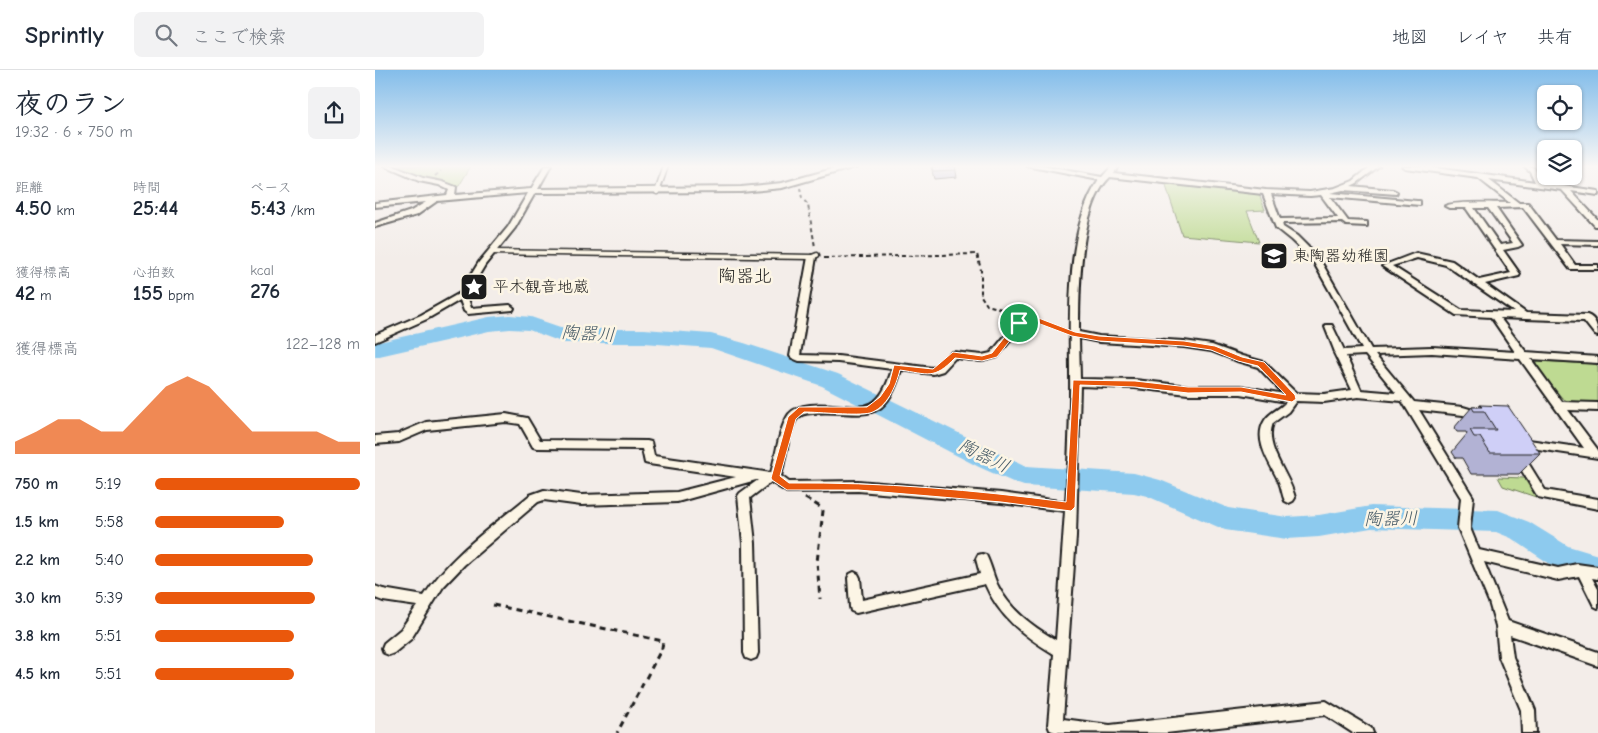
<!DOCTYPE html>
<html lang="ja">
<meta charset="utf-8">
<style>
:root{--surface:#fff;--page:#f2f2f3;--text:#1f2937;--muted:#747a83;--line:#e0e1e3;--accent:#ea580c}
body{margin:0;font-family:"Comic Neue","Klee One",sans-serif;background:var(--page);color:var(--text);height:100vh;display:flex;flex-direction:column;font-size:19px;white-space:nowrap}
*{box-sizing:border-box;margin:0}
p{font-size:16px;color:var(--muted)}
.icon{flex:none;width:28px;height:28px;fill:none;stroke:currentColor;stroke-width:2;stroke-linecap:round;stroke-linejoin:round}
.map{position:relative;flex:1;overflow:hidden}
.details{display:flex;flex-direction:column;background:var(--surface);width:375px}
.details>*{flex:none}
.buttons{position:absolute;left:1162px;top:15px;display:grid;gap:10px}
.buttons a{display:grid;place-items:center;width:45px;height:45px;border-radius:8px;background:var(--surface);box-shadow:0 1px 4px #0004;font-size:25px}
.pin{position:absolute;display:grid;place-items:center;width:42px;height:42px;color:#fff;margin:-21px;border:2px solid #fff;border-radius:50%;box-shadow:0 1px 5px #0007}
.round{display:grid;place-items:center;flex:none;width:52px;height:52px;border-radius:8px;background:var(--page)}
.overview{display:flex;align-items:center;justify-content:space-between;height:85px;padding:0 15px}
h1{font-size:28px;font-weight:600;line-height:38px}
.stats{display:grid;grid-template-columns:repeat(3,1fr);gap:8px;height:85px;padding:5px 15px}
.stats div{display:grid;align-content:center}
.stats b{font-size:21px;font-weight:600}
.stats small{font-size:14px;font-weight:400}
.stats p{font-size:14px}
.chart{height:140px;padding:10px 15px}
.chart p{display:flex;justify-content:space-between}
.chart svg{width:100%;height:90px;margin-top:5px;fill:var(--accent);opacity:.7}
ul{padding:0 15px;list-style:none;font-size:16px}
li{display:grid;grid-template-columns:80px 60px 1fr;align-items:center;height:38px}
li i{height:12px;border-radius:6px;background:var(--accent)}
header{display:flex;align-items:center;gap:30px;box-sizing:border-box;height:70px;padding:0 25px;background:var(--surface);border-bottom:1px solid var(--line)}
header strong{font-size:24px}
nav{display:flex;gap:28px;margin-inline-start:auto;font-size:18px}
.search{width:350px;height:45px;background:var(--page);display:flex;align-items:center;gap:12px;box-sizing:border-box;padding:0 18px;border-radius:8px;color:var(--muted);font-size:19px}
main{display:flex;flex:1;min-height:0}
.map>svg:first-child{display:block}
</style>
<header>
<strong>Sprintly</strong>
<div class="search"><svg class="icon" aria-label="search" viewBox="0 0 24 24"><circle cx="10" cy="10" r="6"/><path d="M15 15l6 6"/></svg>ここで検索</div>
<nav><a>地図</a><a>レイヤ</a><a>共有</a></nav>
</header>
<main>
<section class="details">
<div class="overview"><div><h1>夜のラン</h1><p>19:32 · 6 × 750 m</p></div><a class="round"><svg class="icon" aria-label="share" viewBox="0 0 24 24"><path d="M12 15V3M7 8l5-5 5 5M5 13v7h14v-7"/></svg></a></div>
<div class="stats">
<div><p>距離</p><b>4.50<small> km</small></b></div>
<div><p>時間</p><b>25:44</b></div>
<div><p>ペース</p><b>5:43<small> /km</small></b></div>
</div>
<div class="stats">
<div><p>獲得標高</p><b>42<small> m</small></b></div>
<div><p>心拍数</p><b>155<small> bpm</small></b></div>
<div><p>kcal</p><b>276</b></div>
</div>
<div class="chart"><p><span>獲得標高</span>122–128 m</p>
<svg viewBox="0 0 160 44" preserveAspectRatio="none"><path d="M0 44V38L10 33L20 27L30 27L40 33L50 33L60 22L70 11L80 6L90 11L100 22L110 33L120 33L130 33L140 33L150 38L160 38V44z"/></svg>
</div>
<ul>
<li><b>750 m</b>5:19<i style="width:100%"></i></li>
<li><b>1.5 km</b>5:58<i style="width:63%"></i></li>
<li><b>2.2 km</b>5:40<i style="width:77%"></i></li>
<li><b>3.0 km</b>5:39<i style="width:78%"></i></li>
<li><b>3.8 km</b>5:51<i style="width:68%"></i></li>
<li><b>4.5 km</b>5:51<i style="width:68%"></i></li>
</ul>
</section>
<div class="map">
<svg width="1223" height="663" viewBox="0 0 1223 663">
<rect width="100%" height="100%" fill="#f3ede9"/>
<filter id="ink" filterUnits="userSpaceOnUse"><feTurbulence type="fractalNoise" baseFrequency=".02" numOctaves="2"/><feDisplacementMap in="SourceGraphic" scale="10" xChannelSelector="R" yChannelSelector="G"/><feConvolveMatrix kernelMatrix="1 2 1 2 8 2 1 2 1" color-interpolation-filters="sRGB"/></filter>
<g filter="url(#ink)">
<path fill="#beda92" stroke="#6d7b57" d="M21,96H96L84,116L81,117L51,110Z
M790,113L884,123L890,140L872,141L884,172L807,165Z
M1162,291L1221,294L1223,297V333L1194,332L1187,328L1160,294Z
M1123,407L1149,408L1161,427L1128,416Z"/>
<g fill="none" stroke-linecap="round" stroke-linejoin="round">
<path fill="#8dcaee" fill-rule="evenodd" d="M135,245L156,247L191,259H269L336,264L369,273L463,304L651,396L759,403L785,410L853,438L912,447L944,445L996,436L1123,440L1154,452L1193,476L1223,485V511L1175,494L1136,468L1121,462L996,458L944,467L912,469L850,460L772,426L759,423L649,416L640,413L604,397L447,316L336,278L269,273H189L154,260L135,259L114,261L0,287V273L114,247Z"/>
<defs>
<path id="lane" d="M282,122L291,96
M117,182L437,187L442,185"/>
<path id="street" d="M9,96H18L48,108L68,112L81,117L80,125L156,119L170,96H176L163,119L366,117L407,113L468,96H483L407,118L366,122L160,123L140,158L110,195L92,225L96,238L135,235L139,238L138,240L93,244L89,241L85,230L52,249L0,272V265L46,245L85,223L104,192L133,157L153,123L62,131L42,145L0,157V153L36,141L51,132L0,137V133L72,125L74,120L64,115L44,111Z
M652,96H667L727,107L737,96H743L739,103L891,120L935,122L960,118L978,111L996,96H1004L982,113L976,116L1018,120L1022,122L1021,124L968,120L955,123L1042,131H1045V135L955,127L973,151L992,152V156L971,155L967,152L907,153L908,157L922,166L944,188L996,279L1057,277L1140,282L1116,247L1081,245L1007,196L1041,183L1077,191L1104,210L1136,203L1091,138H1074L1070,136C1079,131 1122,133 1135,133L1103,108L1030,98L1027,96H1046L1160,112L1155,101L1149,96C1163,96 1162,102 1168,113L1223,121V125L1196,121L1223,150V156H1220L1187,120L1114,110L1144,133H1153L1181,170L1223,171V175L1185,174L1200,195H1223V199H1195L1148,137L1121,138L1147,175L1143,177L1128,180L1145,204L1144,206L1110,214L1151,243L1212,245C1221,248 1223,258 1223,266L1220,265L1209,251L1125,248L1151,282L1223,287V293L1156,289L1187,332L1223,333V341L1193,340L1223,380V388L1143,376L1142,373L1143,370L1147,369L1209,378L1145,289L1057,283L1000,285L1039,332L1088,337L1108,343L1109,346L1108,349L1104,350L1088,345L1044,340L1098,427L1095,458L1104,480L1183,498L1202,494L1223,497V509L1217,508L1223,519V538L1219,536L1204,506L1183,510L1109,492L1133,551L1223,582V596L1135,565L1138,587L1160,640L1161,663H1147L1146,640L1124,587L1121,556L1114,532L1083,458L1086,428L1027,331L983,327L949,332L921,331L913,342L898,353C888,378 915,404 920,428L918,431L914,433L910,431C907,425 907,419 904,412C896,394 877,370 890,350C895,342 905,339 911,332L866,324H813L760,318L705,316L701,466L688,649L735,655L951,631L996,658L998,663H978L950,645L791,663L680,662L675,660L673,655L679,584C649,566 624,547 610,514L481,543L476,541L475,537L473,508L475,504L479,502L483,504L485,508L487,530L605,504L601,489L603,485L607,484L611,485C616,495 618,505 622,514C634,539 657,556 681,570L690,441L626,433L483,421L412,422L396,412L375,428L380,473L383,583L381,588L376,590L371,588L369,583L368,473L363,426L365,423L383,410H381L302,432L206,435L169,430L163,432L89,495L68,517L36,569L19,583L14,585L9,583L7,578L9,573L26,559L42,536L8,531L0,528V516L8,519L49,526C75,485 118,456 155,425L169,420L206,425L302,422L361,407L274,394L270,393L267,379L162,378L158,377L145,354L131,352L52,360L24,372L0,374V366L23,364L51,352L131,344L152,348L165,370L272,371L276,372L279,386L396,403C401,386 404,358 414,344C419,338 427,336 435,335C478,331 501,355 517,299L463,292L424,291L417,288L415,286L433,187L437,185L441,187L425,285L463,286L558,298C567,295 570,285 578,282L607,285L616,283L648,244L651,243L655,246L622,287L607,291L580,288L568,301L558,304L526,300C509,361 485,339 438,343C431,343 425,344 421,350C413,362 410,392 406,406L414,412L483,411L626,423L691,432C693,396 695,361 695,325C696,263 687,163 724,110ZM735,107L888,124L901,158L916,170L938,191L987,279L969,280L957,255H951L950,257L960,282L959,283L977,320L949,324L921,323L889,292L867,286L837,275L809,271L724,266L704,262C704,221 704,137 735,107ZM896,124L935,126L946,125L963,148L905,149ZM1099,138H1113L1138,173L1125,175ZM1042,188L1071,195L1139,242L1086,240L1017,196ZM704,268L724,272L809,277L836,281L862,291L883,297L909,324L866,316H813L760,310L705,309ZM990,285L991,286L1021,323L986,320L971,286Z
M1143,382L1147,383L1170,420L1223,429V439L1163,427L1138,386L1139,383Z"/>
</defs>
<use href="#lane" stroke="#1c1c1c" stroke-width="7"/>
<use href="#street" stroke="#1c1c1c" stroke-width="4"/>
<path stroke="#1c1c1c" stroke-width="2" stroke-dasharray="4 3" stroke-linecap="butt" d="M60,106L66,101
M425,118L427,128L433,135L440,177
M449,188L602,184L606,200V226L612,235L634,241"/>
<path stroke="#1c1c1c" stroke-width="2.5" stroke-dasharray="5 4" stroke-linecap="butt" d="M630,240L642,243
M658,249L691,261"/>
<path stroke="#1c1c1c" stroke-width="3" stroke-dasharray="6 5" stroke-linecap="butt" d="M430,428L447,438L448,441L442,492L445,529
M118,535L288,571L287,578L242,663"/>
<use href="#lane" stroke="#fcf5e5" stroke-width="4"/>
<use href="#street" fill="#fcf5e5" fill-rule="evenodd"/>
</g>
<path fill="#b2b2d4" stroke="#1c1c1c" d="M556,96H580L582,107L559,109Z
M1105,335L1165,383L1144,404H1096L1087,388H1081L1077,382L1092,364L1091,362H1082L1079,358L1097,337H1104Z"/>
<path fill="#cfcff7" stroke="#1c1c1c" d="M557,96H580L581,100L558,101Z
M1105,335L1133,336L1165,383H1115L1105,367H1099L1095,360H1121L1109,341H1099L1097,337H1107Z"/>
</g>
<linearGradient id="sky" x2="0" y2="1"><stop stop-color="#83bdea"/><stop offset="0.51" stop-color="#faf7f5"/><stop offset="1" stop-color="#faf7f5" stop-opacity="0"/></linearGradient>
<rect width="1223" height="189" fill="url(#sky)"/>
<path fill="#ea580c" stroke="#fff" fill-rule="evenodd" d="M648,244H653L700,262L724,266L809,271L840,276L867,287L889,292L920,325L921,329L917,332L866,322L813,323L760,317L705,315L700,437L696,441L626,432L483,420H412L397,410L396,408L413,347L424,337H492L505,327L514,314L519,295L558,299L578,282L607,286L617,283ZM652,249L697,266L724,271L809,276L836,280L863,291L883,296L911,325L866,317H813L760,311L698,310L691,432C599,420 507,412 414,413L405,406L421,349L429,342C444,342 482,346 495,343C512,338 521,316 525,300C553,304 559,310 580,288L607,291L622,287Z"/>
<defs>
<symbol id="school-square" viewBox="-11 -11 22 22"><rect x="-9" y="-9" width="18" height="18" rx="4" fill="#1c1c1c" stroke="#fcf5e5"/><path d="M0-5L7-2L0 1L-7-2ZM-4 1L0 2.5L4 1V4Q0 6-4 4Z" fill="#fff"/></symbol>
<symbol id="sight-square" viewBox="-11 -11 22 22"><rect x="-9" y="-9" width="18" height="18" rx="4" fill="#1c1c1c" stroke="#fcf5e5"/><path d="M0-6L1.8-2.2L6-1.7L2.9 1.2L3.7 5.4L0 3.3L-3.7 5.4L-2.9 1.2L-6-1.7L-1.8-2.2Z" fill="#fff"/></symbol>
</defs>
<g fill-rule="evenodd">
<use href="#school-square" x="883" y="170" width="32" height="32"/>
<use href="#sight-square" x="83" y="201" width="32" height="32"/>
</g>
<g text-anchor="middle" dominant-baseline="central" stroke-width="5" stroke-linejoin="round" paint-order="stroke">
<g font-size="16" fill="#1c1c1c" stroke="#fcf5e5" text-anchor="start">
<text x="918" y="186">東陶器幼稚園</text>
<text x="118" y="217">平木観音地蔵</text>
</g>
<g font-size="18" fill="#1c1c1c" stroke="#fcf5e5">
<text x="370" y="206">陶器北</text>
</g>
<g font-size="18" font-style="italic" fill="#445966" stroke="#fcf5e5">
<text transform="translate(213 264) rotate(3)">陶器川</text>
<text transform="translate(609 386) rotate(26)">陶器川</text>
<text transform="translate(1016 449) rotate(-1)">陶器川</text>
</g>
</g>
</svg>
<div class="buttons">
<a><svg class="icon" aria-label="locate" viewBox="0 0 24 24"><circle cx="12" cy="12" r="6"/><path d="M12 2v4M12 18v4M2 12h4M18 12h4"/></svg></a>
<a><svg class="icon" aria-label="layers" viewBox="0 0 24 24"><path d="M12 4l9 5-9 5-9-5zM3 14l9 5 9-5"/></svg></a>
</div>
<div class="pin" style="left:644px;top:253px;background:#1e9e55"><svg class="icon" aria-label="arrive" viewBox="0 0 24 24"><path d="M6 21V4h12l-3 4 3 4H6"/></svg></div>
</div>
</main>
